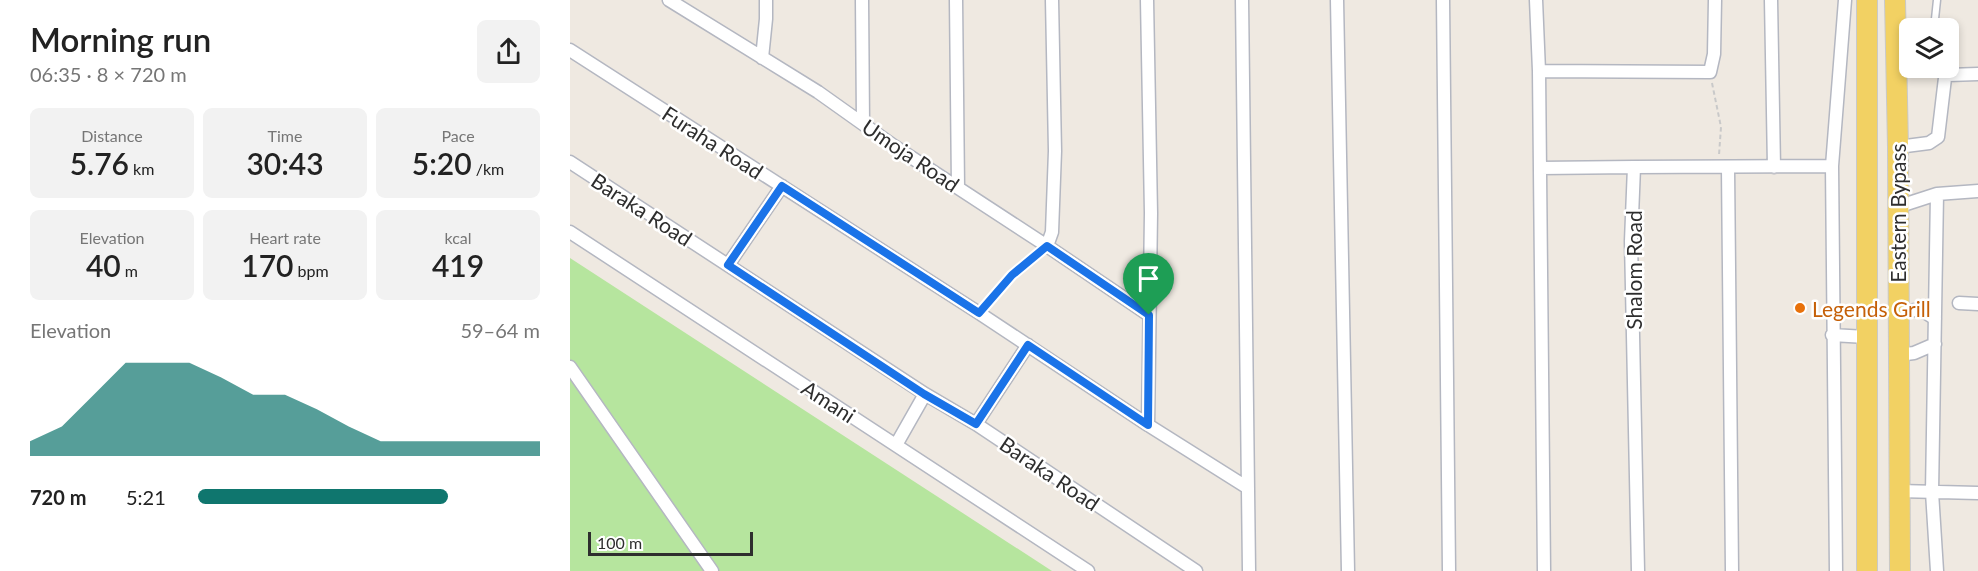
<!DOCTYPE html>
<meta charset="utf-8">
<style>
:root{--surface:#fff;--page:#f2f2f2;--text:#222;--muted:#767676;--accent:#0f766e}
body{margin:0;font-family:Lato,sans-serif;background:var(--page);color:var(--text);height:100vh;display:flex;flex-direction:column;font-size:22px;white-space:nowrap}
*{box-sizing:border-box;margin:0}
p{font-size:20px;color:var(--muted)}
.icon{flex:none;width:33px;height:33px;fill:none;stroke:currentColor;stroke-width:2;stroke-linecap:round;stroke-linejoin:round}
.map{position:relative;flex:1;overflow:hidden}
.side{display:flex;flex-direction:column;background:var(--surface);width:570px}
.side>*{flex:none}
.controls{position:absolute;left:1329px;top:18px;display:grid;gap:12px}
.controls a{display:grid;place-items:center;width:60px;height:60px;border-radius:9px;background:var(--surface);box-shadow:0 3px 9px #0003;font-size:30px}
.scale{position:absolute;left:18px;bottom:15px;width:165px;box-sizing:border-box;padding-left:6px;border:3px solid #2e2e2e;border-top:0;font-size:16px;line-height:21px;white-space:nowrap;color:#2e2e2e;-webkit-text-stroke:4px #fff;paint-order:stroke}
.pin{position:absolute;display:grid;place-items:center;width:51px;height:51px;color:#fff;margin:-62px -26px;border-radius:50% 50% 50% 0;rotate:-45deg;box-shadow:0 0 6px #0007}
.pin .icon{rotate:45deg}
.round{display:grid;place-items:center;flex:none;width:63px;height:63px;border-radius:9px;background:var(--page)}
.head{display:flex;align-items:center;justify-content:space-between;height:102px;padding:0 30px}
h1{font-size:33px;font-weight:600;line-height:45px}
.metrics{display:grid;grid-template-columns:repeat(3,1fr);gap:9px;height:102px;padding:6px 30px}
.metrics div{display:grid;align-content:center;border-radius:9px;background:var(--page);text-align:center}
.metrics b{font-size:30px;font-weight:600}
.metrics small{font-size:16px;font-weight:400}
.metrics p{font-size:16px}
.chart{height:168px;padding:12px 30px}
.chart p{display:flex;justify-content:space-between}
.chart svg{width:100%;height:108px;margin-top:6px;fill:var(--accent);opacity:.7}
ul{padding:0 30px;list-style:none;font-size:20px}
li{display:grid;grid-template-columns:96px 72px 1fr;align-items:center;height:45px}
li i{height:15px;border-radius:8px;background:var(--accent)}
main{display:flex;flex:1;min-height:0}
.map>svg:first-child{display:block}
</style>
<main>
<section class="side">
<div class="head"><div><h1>Morning run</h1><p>06:35 · 8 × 720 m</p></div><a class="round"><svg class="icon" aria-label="share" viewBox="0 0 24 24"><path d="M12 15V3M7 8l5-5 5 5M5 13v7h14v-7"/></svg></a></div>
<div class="metrics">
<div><p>Distance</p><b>5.76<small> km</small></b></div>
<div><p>Time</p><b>30:43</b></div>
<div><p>Pace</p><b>5:20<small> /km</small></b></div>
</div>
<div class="metrics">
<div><p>Elevation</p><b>40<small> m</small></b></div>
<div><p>Heart rate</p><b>170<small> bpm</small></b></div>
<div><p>kcal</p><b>419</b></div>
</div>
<div class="chart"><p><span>Elevation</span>59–64 m</p>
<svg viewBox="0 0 160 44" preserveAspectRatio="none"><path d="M0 44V38L10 32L20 19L30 6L40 6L50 6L60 12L70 19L80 19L90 25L100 32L110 38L120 38L130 38L140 38L150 38L160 38V44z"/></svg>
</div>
<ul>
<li><b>720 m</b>5:21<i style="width:73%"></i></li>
</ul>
</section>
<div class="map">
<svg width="1408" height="571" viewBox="0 0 1408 571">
<rect width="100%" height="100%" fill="#efe9e1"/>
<path fill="#b6e59e" d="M0,258L482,571H0Z"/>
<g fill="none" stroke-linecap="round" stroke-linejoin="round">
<defs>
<path id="lane" d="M1365,19L1367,0"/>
<path id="street" d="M99,0L248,92L324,146L477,246L579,315
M292,0L293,122
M386,0L388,187
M577,0L581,213L578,425
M672,0L679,571
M767,0L778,571
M873,0L879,571
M966,0L969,71L974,571
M1201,0L1204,167
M0,50L409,313L578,425L678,488
M192,58L196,19V0
M969,71L1140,72L1144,54L1145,0
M1328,147L1359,143L1368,137L1375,78L1378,75L1408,74
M0,162L355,394L406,424L626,571
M970,168L1064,167
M1158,168L1162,571
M1367,194L1362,492L1367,571
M1327,207L1367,194L1408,191
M0,232L518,571
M477,246L482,232L485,151L482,0
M158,265L212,186
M1389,303L1408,304
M1327,314C1345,309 1350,307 1365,319
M1262,335L1296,337
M1328,355L1344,353L1365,344
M0,367L142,571
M406,424L458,345
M326,445L355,394
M1329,491L1408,493
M1068,571L1061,241L1064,167L1262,166
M1266,571L1262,166L1275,0"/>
<path id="primary" d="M1325,0L1328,147L1330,571
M1297,571V0"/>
</defs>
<use href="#lane" stroke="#b4b7c1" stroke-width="9"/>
<use href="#street" stroke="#b4b7c1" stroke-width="15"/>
<use href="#primary" stroke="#c9c9c9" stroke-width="22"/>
<path stroke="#c9c9c9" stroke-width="2" stroke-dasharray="4.5 3" stroke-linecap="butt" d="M1142,83L1151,127L1149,155
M417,304L442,275L468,253"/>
<use href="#lane" stroke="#fff" stroke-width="6"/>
<use href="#street" stroke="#fff" stroke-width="12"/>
<use href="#primary" stroke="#f2d163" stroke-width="20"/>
</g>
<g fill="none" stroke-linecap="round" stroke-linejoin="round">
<defs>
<path id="route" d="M212,186L409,313L442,275L477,246L579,315L578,425L458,345L406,424L354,394L158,265Z"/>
</defs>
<use href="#route" stroke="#fff" stroke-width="12"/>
<use href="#route" stroke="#1a73e8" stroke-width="8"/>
</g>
<circle fill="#e8710a" stroke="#fff" stroke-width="2" cx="1230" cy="308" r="6"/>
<g text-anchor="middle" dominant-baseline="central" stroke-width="5" stroke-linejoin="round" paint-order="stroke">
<g font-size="21" fill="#2e2e2e" stroke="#fff">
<text transform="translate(143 142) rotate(33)">Furaha Road</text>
<text transform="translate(341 155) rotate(34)">Umoja Road</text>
<text transform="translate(72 209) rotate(33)">Baraka Road</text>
<text transform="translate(1327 213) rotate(-90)">Eastern Bypass</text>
<text transform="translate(1063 270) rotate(-90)">Shalom Road</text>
<text transform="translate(259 401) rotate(33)">Amani</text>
<text transform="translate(480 473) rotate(34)">Baraka Road</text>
</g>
<g font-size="21" fill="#c56008" stroke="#fff" text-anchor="start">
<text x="1242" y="308">Legends Grill</text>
</g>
</g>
</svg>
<div class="controls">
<a><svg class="icon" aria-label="layers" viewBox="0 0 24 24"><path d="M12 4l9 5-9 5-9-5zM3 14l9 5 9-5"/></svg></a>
</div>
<div class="scale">100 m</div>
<div class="pin" style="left:579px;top:315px;background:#1e9e55"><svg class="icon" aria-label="arrive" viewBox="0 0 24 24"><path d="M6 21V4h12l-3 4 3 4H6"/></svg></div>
</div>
</main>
